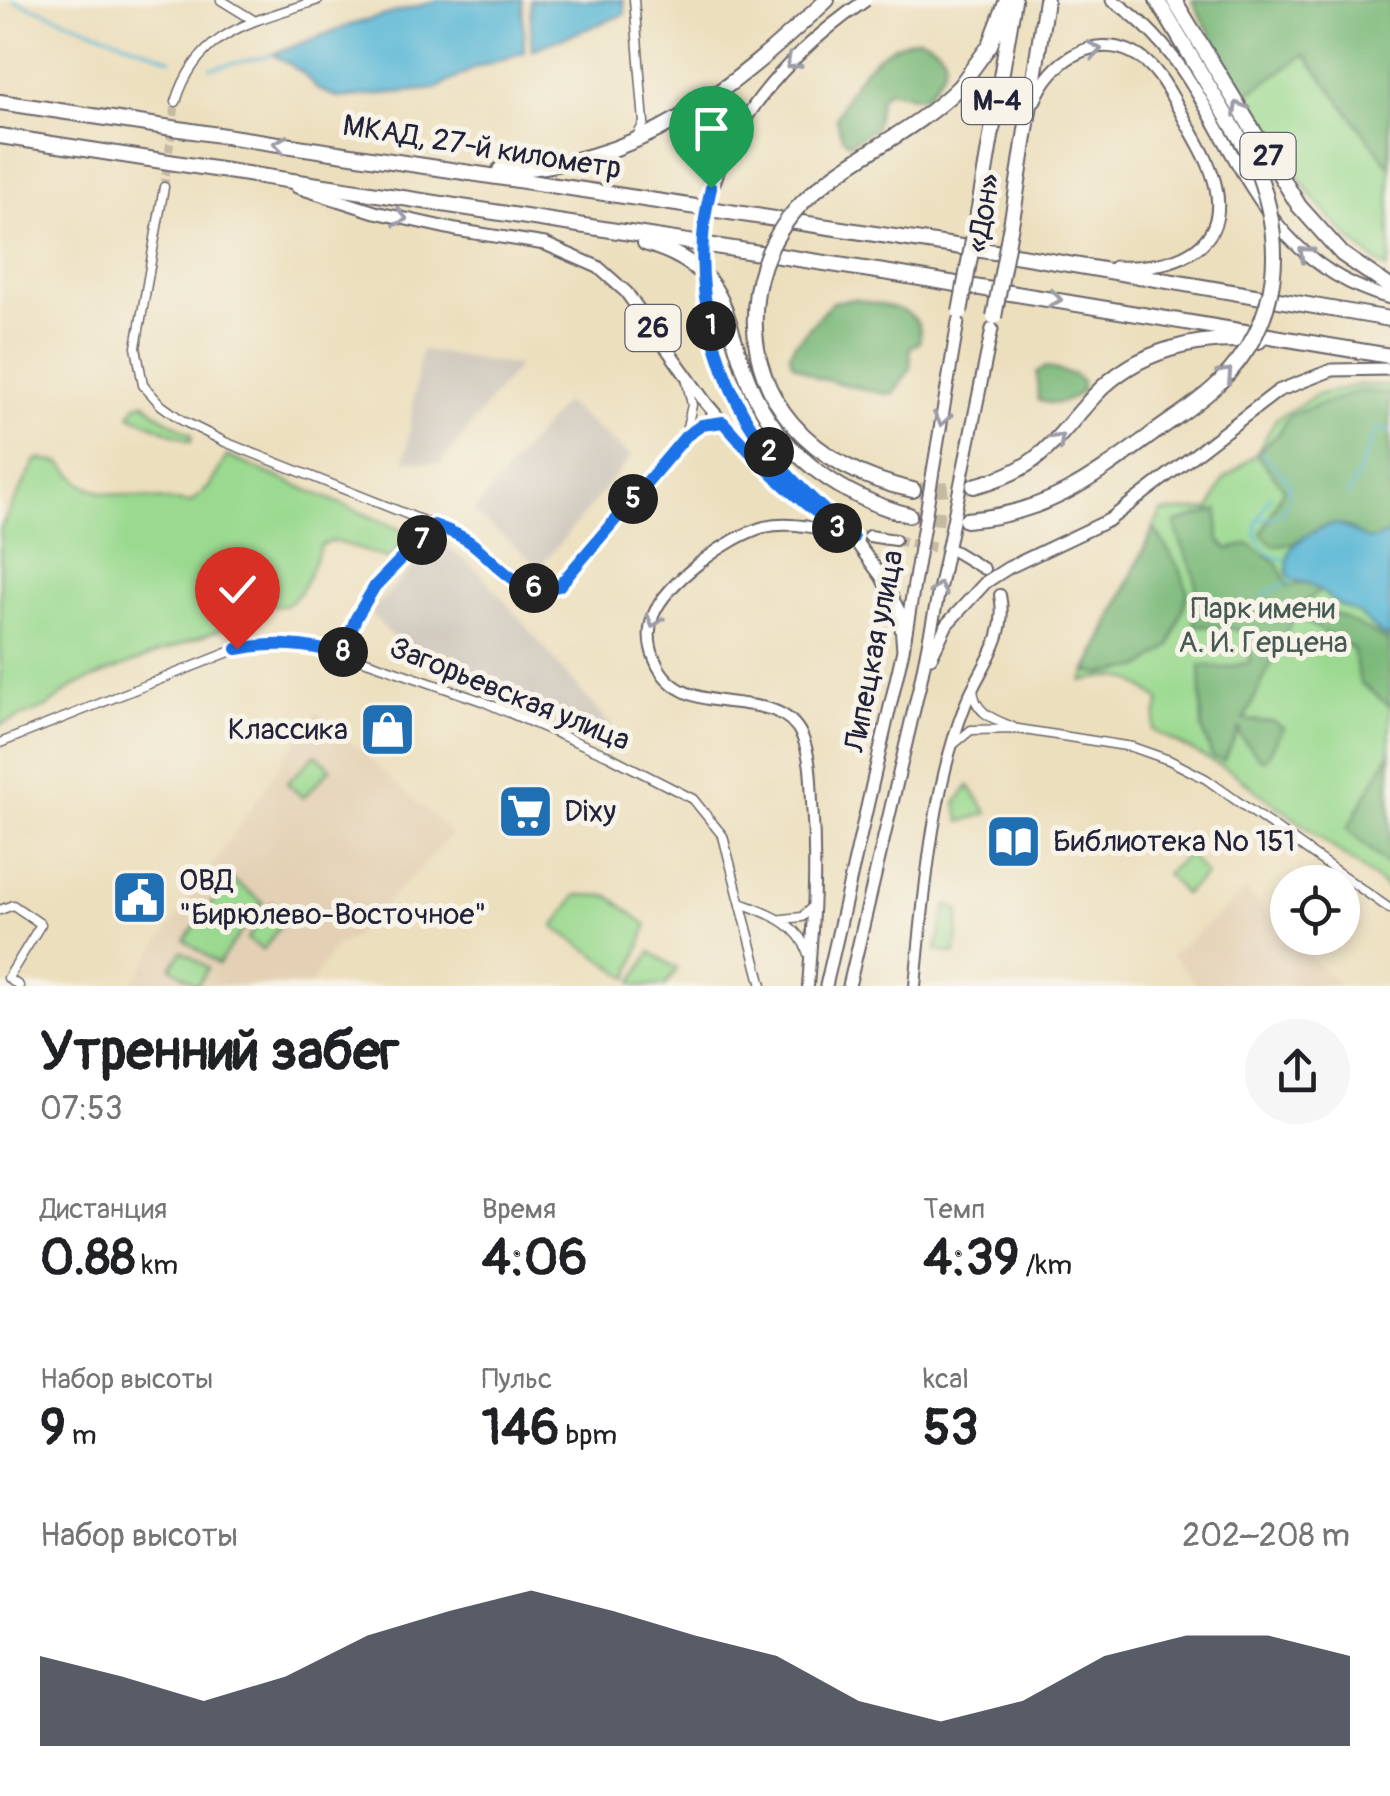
<!DOCTYPE html>
<html lang="ru">
<meta charset="utf-8">
<style>
:root{--surface:#fff;--page:#f6f6f6;--text:#202124;--muted:#757577;--accent:#111827}
body{margin:0;font-family:Pangolin,sans-serif;background:var(--page);color:var(--text);height:100vh;display:flex;flex-direction:column;font-size:38px;white-space:nowrap}
*{box-sizing:border-box;margin:0}
p{font-size:32px;color:var(--muted)}
.icon{flex:none;width:55px;height:55px;fill:none;stroke:currentColor;stroke-width:2;stroke-linecap:round;stroke-linejoin:round}
.map{position:relative;height:986px;overflow:hidden}
.panel{display:flex;flex-direction:column;background:var(--surface);flex:1}
.panel>*{flex:none}
.buttons{position:absolute;left:1270px;top:865px;display:grid;gap:20px}
.buttons a{display:grid;place-items:center;width:90px;height:90px;border-radius:50%;background:var(--surface);box-shadow:0 5px 15px #0003;font-size:50px}
.pin{position:absolute;display:grid;place-items:center;width:85px;height:85px;color:#fff;margin:-102px -42px;border-radius:50% 50% 50% 0;rotate:-45deg;box-shadow:0 0 10px #0007}
.pin .icon{rotate:45deg}
.km{position:absolute;width:50px;height:50px;margin:-25px;border-radius:50%;background:#222;color:#fff;font-size:28px;line-height:50px;text-align:center}
.round{display:grid;place-items:center;flex:none;width:105px;height:105px;border-radius:52px;background:var(--page)}
.summary{display:flex;align-items:center;justify-content:space-between;height:170px;padding:0 40px}
h1{font-size:55px;font-weight:700;line-height:75px}
.metrics{display:grid;grid-template-columns:repeat(3,1fr);gap:15px;height:170px;padding:10px 40px}
.metrics div{display:grid;align-content:center}
.metrics b{font-size:50px;font-weight:700}
.metrics small{font-size:28px;font-weight:400}
.metrics p{font-size:28px}
.chart{height:280px;padding:20px 40px}
.chart p{display:flex;justify-content:space-between}
.chart svg{width:100%;height:180px;margin-top:10px;fill:var(--accent);opacity:.7}
.map>svg:first-child{display:block}
</style>
<div class="map">
<svg width="1390" height="986" viewBox="0 0 1390 986">
<rect width="100%" height="100%" fill="#f7f3e8"/>
<filter id="ink" filterUnits="userSpaceOnUse"><feTurbulence type="fractalNoise" baseFrequency=".01" numOctaves="2"/><feDisplacementMap in="SourceGraphic" scale="20" xChannelSelector="R" yChannelSelector="G"/><feConvolveMatrix kernelMatrix="1 2 1 2 8 2 1 2 1" color-interpolation-filters="sRGB"/></filter>
<filter id="wash" filterUnits="userSpaceOnUse"><feTurbulence type="fractalNoise" baseFrequency=".0048" numOctaves="4" result="noise"/><feDisplacementMap in="SourceGraphic" scale="40" xChannelSelector="R" yChannelSelector="G"/><feGaussianBlur stdDeviation="2.25" result="paint"/><feColorMatrix in="noise" values="0 0 0 0 0 0 0 0 0 0 0 0 0 0 0 0 0 1.4 0 .05"/><feComposite in="paint" operator="in"/></filter>
<g filter="url(#wash)">
<rect width="100%" height="100%" fill="#ecdfbd"/>
<path fill="#e4d1b5" d="M317,711L452,834L352,939L336,945L310,986H130Z
M1246,890L1287,933L1288,938H1292L1340,986H1199L1171,955Z"/>
<path fill="#cbc3b8" d="M421,350L518,366L440,464L405,460Z
M564,402L631,457L540,567L473,512Z
M440,540L482,575L618,734L608,747L461,679L402,647L370,612Z"/>
<path fill="#9ad98f" stroke="#5e7e65" stroke-width="2.5" d="M1305,54L1390,165V260L1386,269C1325,225 1284,159 1244,96Z
M1359,385L1390,386V890L1232,772L1153,730L1160,700C1127,674 1122,674 1082,681L1161,512L1210,509L1223,480L1256,454L1276,419L1317,395Z
M145,402L156,413L192,435L191,442L130,415L137,404Z
M227,456L395,527L405,532L404,541L389,559L334,541L321,545C313,562 302,607 277,606C271,606 266,603 260,602L252,617L106,673L72,687L47,707L0,725V529L37,459L61,463L82,484L102,493L190,503L209,487Z
M316,754L331,768L303,798L287,783Z
M969,786L988,813L961,822L956,803Z
M1188,854L1206,875L1184,894L1166,874Z
M230,878L263,902L218,964L185,940Z
M577,895L609,896L647,925L629,978L554,927Z
M272,903L288,915L263,950L247,939Z
M947,905L960,911L956,954L936,951Z
M182,951L208,968L197,985L171,967Z
M651,952L677,969L665,986H637L632,983Z"/>
<path fill="#7bb97a" stroke="#4e6e5a" stroke-width="2.5" d="M1192,0H1390V167L1305,55L1244,96Z
M919,38C958,52 947,71 924,96C911,99 901,90 887,91L880,98L875,128L849,143L842,137L836,119C852,79 875,47 919,38Z
M854,299C879,306 928,305 919,343L910,347L911,368L894,393L885,394L817,378L792,363L790,354L794,345L832,302Z
M1046,367L1074,375L1082,382V391C1067,403 1056,407 1038,400L1037,372Z
M1360,391L1390,394V533C1352,553 1365,524 1333,525C1313,525 1303,546 1274,546L1261,534L1284,488L1256,454L1278,434L1290,415Z
M1218,510L1219,540L1228,549L1249,544L1277,562L1288,586L1313,581L1319,592L1299,607L1244,720L1274,722L1283,728L1266,759L1260,758L1240,736V727L1224,761L1212,757L1202,728L1200,665L1225,668L1250,662L1248,630L1194,625C1196,607 1199,586 1192,568C1186,552 1178,541 1175,523Z
M1154,528L1181,571L1188,593L1170,646L1143,667L1102,674L1088,672Z
M1322,607L1390,642V706L1360,683L1353,649L1305,621Z
M1390,753V868L1347,829Z"/>
<path fill="#58b7d6" stroke="#3d6c88" stroke-width="2.5" d="M440,0H522L524,52L475,68L436,89L339,98L317,89L303,73L273,54L350,25Z
M530,0H623L625,14L532,50Z
M1336,524C1364,532 1360,549 1390,533V638L1379,633L1359,614L1342,607L1310,584L1292,580L1287,573C1289,564 1286,557 1291,549C1299,538 1323,526 1336,524Z"/>
<g fill="none" stroke-linecap="round" stroke-linejoin="round">
<path stroke="#58b7d6" stroke-width="2.5" d="M13,0L171,59
M210,68L273,55
M1261,452L1288,481L1289,495
M1270,495L1257,522L1256,538L1272,556L1286,560
M1348,496L1377,428L1390,432
M1260,520L1281,514L1288,500
M1263,595L1292,580"/>
</g>
</g>
<g filter="url(#ink)">
<g fill="none" stroke-linecap="round" stroke-linejoin="round">
<path stroke="#c4b9a3" stroke-width="8" stroke-dasharray="8 4" stroke-linecap="butt" d="M164,187L176,102"/>
<path stroke="#c4b9a3" stroke-width="10" stroke-dasharray="10 5" stroke-linecap="butt" d="M817,528L869,536
M895,540L953,551"/>
<path stroke="#c4b9a3" stroke-width="14" stroke-dasharray="14 7" stroke-linecap="butt" d="M913,490L972,487
M909,515L963,520"/>
<defs>
<path id="street" d="M221,0L255,21
M634,0L644,123L636,138
M176,102C198,29 254,22 318,0
M164,187L136,347L143,385L161,405L183,421L225,442L459,535L521,585L549,588L564,582L685,436L702,425L722,423
M685,436L692,405L687,382
M342,653L356,618L375,586L434,525
M973,688C974,713 993,719 1013,727
M0,743L237,649L270,643L300,644L349,655L482,701L607,755L693,799L723,836L762,986
M954,744L971,730L1018,729L1132,747L1169,760L1206,779L1390,909
M741,903C769,914 799,923 808,954
M0,910L13,905L41,924L8,978L19,986
M783,919L802,917L814,905"/>
<path id="secondary" d="M869,536L895,540
M954,551L984,569
M808,986C813,923 817,867 812,803C811,780 811,757 802,736C777,680 682,727 655,660C649,646 648,630 653,616C666,582 730,536 764,527C782,523 799,525 817,528
M915,986C924,895 932,788 966,703C981,665 1009,639 1000,595"/>
<path id="primary" d="M1112,0C1237,81 1227,253 1390,298
M1035,100C1050,62 1092,33 1133,53C1158,65 1171,95 1184,118C1196,140 1211,163 1216,188C1229,254 1166,269 1115,267
M297,187L375,212L456,230L545,244L598,267L626,292L706,403L742,445L804,504L853,538L881,576L900,613L903,650
M743,414L777,462L835,520
M931,657L947,624L986,582L1008,568L1109,520L1278,391L1332,370L1390,369
M826,986L903,650L958,322
M849,986L920,684L992,329"/>
<path id="highway" d="M1157,0L1253,160
M1174,0L1299,206L1342,254L1390,287
M960,86L990,45L1007,0
M0,102L1021,256L1390,319
M0,136L890,273L1390,356
M500,170C641,166 728,92 827,0
M980,202L1014,0
M1014,208L1046,0
M645,243C738,270 720,324 755,396C787,459 843,497 909,515
M757,291C741,399 814,469 913,490
M974,486C1041,469 1052,442 1095,395C1138,349 1199,336 1259,341
M966,520C1045,514 1089,481 1151,435"/>
</defs>
<use href="#street" stroke="#696468" stroke-width="11"/>
<use href="#secondary" stroke="#696468" stroke-width="14"/>
<use href="#primary" stroke="#696468" stroke-width="15"/>
<use href="#highway" stroke="#696468" stroke-width="18"/>
<use href="#street" stroke="#fff" stroke-width="8"/>
<use href="#secondary" stroke="#fff" stroke-width="10"/>
<use href="#primary" stroke="#fff" stroke-width="11"/>
<use href="#highway" stroke="#fff" stroke-width="14"/>
<defs>
<path id="primary-bridge" d="M743,414C726,373 706,328 702,283C691,162 771,65 866,0"/>
<path id="highway-bridge" d="M757,291C779,173 888,159 960,86
M960,312L980,202
M994,317L1014,208
M1151,435C1174,418 1199,403 1219,383C1284,319 1286,239 1253,160"/>
</defs>
<use href="#primary-bridge" stroke="#696468" stroke-width="15" stroke-linecap="butt"/>
<use href="#highway-bridge" stroke="#696468" stroke-width="18" stroke-linecap="butt"/>
<use href="#primary-bridge" stroke="#fff" stroke-width="11"/>
<use href="#highway-bridge" stroke="#fff" stroke-width="14"/>
</g>
<defs><path id="oneway-chevron" d="M-2-3.5L2.5 0L-2 3.5" fill="none" stroke-width="1.6" stroke-linecap="round" stroke-linejoin="round" transform="scale(2.5)"/></defs>
<g stroke="#9c9ca7">
<use href="#oneway-chevron" transform="translate(1095 50) rotate(-9)"/>
<use href="#oneway-chevron" transform="translate(792 63) rotate(137)"/>
<use href="#oneway-chevron" transform="translate(1239 108) rotate(-121)"/>
<use href="#oneway-chevron" transform="translate(280 144) rotate(-171)"/>
<use href="#oneway-chevron" transform="translate(401 218) rotate(13)"/>
<use href="#oneway-chevron" transform="translate(1305 253) rotate(-139)"/>
<use href="#oneway-chevron" transform="translate(1055 299) rotate(9)"/>
<use href="#oneway-chevron" transform="translate(1226 374) rotate(-48)"/>
<use href="#oneway-chevron" transform="translate(942 419) rotate(99)"/>
<use href="#oneway-chevron" transform="translate(1058 440) rotate(-45)"/>
<use href="#oneway-chevron" transform="translate(939 589) rotate(-79)"/>
<use href="#oneway-chevron" transform="translate(654 621) rotate(106)"/>
</g>
</g>
<g fill="none" stroke-linecap="round" stroke-linejoin="round" filter="url(#ink)">
<defs>
<path id="route" d="M237,649C275,642 305,644 342,654L356,618L375,586L434,525C447,530 459,534 470,542C500,564 517,598 559,586L686,436L702,425L723,422C762,467 803,507 853,538C828,512 800,490 777,462C715,389 687,281 711,188"/>
</defs>
<use href="#route" stroke="#fff" stroke-width="20"/>
<use href="#route" stroke="#1a73e8" stroke-width="12"/>
</g>
<defs>
<symbol id="shop-square" viewBox="-11 -11 22 22"><rect x="-9" y="-9" width="18" height="18" rx="4" fill="#1f6fb2" stroke="#f7f3e8"/><path d="M-5-2.5h2.3a2.7 3.5 0 0 1 5.4 0H5L5.5 6h-11ZM-1.5-2.5h3a1.5 2.3 0 0 0-3 0Z" fill="#fff"/></symbol>
<symbol id="supermarket-square" viewBox="-11 -11 22 22"><rect x="-9" y="-9" width="18" height="18" rx="4" fill="#1f6fb2" stroke="#f7f3e8"/><path d="M-6-5.5h2.5l.6 2H6L4.5 2H-2.5L-4.4-4H-6ZM-1.5 3.2a1.3 1.3 0 1 0 .1 0ZM3 3.2a1.3 1.3 0 1 0 .1 0Z" fill="#fff"/></symbol>
<symbol id="library-square" viewBox="-11 -11 22 22"><rect x="-9" y="-9" width="18" height="18" rx="4" fill="#1f6fb2" stroke="#f7f3e8"/><path d="M-6-4Q-3-5.5-.7-3.5V5Q-3 3-6 4ZM6-4Q3-5.5 .7-3.5V5Q3 3 6 4Z" fill="#fff"/></symbol>
<symbol id="civic-square" viewBox="-11 -11 22 22"><rect x="-9" y="-9" width="18" height="18" rx="4" fill="#1f6fb2" stroke="#f7f3e8"/><path d="M-.6-6.5H3V-4.5H.6V-3L4-1V1h2V6H-6V1h2V-1L-.6-3ZM-1.2 2.5V6h2.4V2.5Z" fill="#fff"/></symbol>
</defs>
<g fill-rule="evenodd">
<use href="#shop-square" x="356" y="698" width="63" height="63"/>
<use href="#supermarket-square" x="494" y="780" width="63" height="63"/>
<use href="#library-square" x="982" y="810" width="63" height="63"/>
<use href="#civic-square" x="108" y="866" width="63" height="63"/>
</g>
<g text-anchor="middle" dominant-baseline="central" stroke-width="10" stroke-linejoin="round" paint-order="stroke">
<g fill="#f7f3e8" stroke="#62616f" stroke-width="2.5">
<rect x="962" y="78" width="70" height="46" rx="8"/>
<rect x="1240.5" y="133" width="55" height="46" rx="8"/>
<rect x="625.5" y="305" width="55" height="46" rx="8"/>
</g>
<g font-size="28" font-weight="bold" fill="#22223b">
<text x="997" y="101">М-4</text>
<text x="1268" y="156">27</text>
<text x="653" y="328">26</text>
</g>
<g font-size="30" fill="#22223b" stroke="#f7f3e8">
<text transform="translate(482 147) rotate(9)">МКАД, 27-й километр</text>
<text transform="translate(984 213) rotate(-80)">«Дон»</text>
<text transform="translate(874 651) rotate(-79)">Липецкая улица</text>
<text transform="translate(510 694) rotate(22)">Загорьевская улица</text>
</g>
<g font-size="30" fill="#465954" stroke="#f7f3e8">
<text x="1263" y="608">Парк имени<tspan x="1263" dy="34">А. И. Герцена</tspan></text>
</g>
<g font-size="30" fill="#22223b" stroke="#f7f3e8" text-anchor="start">
<text x="348" y="729" text-anchor="end">Классика</text>
<text x="564" y="811">Dixy</text>
<text x="1053" y="841">Библиотека № 151</text>
<text x="179" y="880">ОВД<tspan x="179" dy="34">"Бирюлево-Восточное"</tspan></text>
</g>
</g>
</svg>
<div class="buttons">
<a><svg class="icon" aria-label="locate" viewBox="0 0 24 24"><circle cx="12" cy="12" r="6"/><path d="M12 2v4M12 18v4M2 12h4M18 12h4"/></svg></a>
</div>
<div class="pin" style="left:711px;top:188px;background:#1e9e55"><svg class="icon" aria-label="arrive" viewBox="0 0 24 24"><path d="M6 21V4h12l-3 4 3 4H6"/></svg></div>
<div class="pin" style="left:237px;top:649px;background:#d93025"><svg class="icon" aria-label="check" viewBox="0 0 24 24"><path d="M5 12l5 5 9-10"/></svg></div>
<b class="km" style="left:711px;top:326px">1</b>
<b class="km" style="left:769px;top:452px">2</b>
<b class="km" style="left:837px;top:528px">3</b>
<b class="km" style="left:633px;top:499px">5</b>
<b class="km" style="left:534px;top:588px">6</b>
<b class="km" style="left:422px;top:540px">7</b>
<b class="km" style="left:343px;top:652px">8</b>
</div>
<section class="panel">
<div class="summary"><div><h1>Утренний забег</h1><p>07:53</p></div><a class="round"><svg class="icon" aria-label="share" viewBox="0 0 24 24"><path d="M12 15V3M7 8l5-5 5 5M5 13v7h14v-7"/></svg></a></div>
<div class="metrics">
<div><p>Дистанция</p><b>0.88<small> km</small></b></div>
<div><p>Время</p><b>4:06</b></div>
<div><p>Темп</p><b>4:39<small> /km</small></b></div>
</div>
<div class="metrics">
<div><p>Набор высоты</p><b>9<small> m</small></b></div>
<div><p>Пульс</p><b>146<small> bpm</small></b></div>
<div><p>kcal</p><b>53</b></div>
</div>
<div class="chart"><p><span>Набор высоты</span>202–208 m</p>
<svg viewBox="0 0 160 44" preserveAspectRatio="none"><path d="M0 44V22L10 27L20 33L30 27L40 17L50 11L60 6L70 11L80 17L90 22L100 33L110 38L120 33L130 22L140 17L150 17L160 22V44z"/></svg>
</div>
</section>
